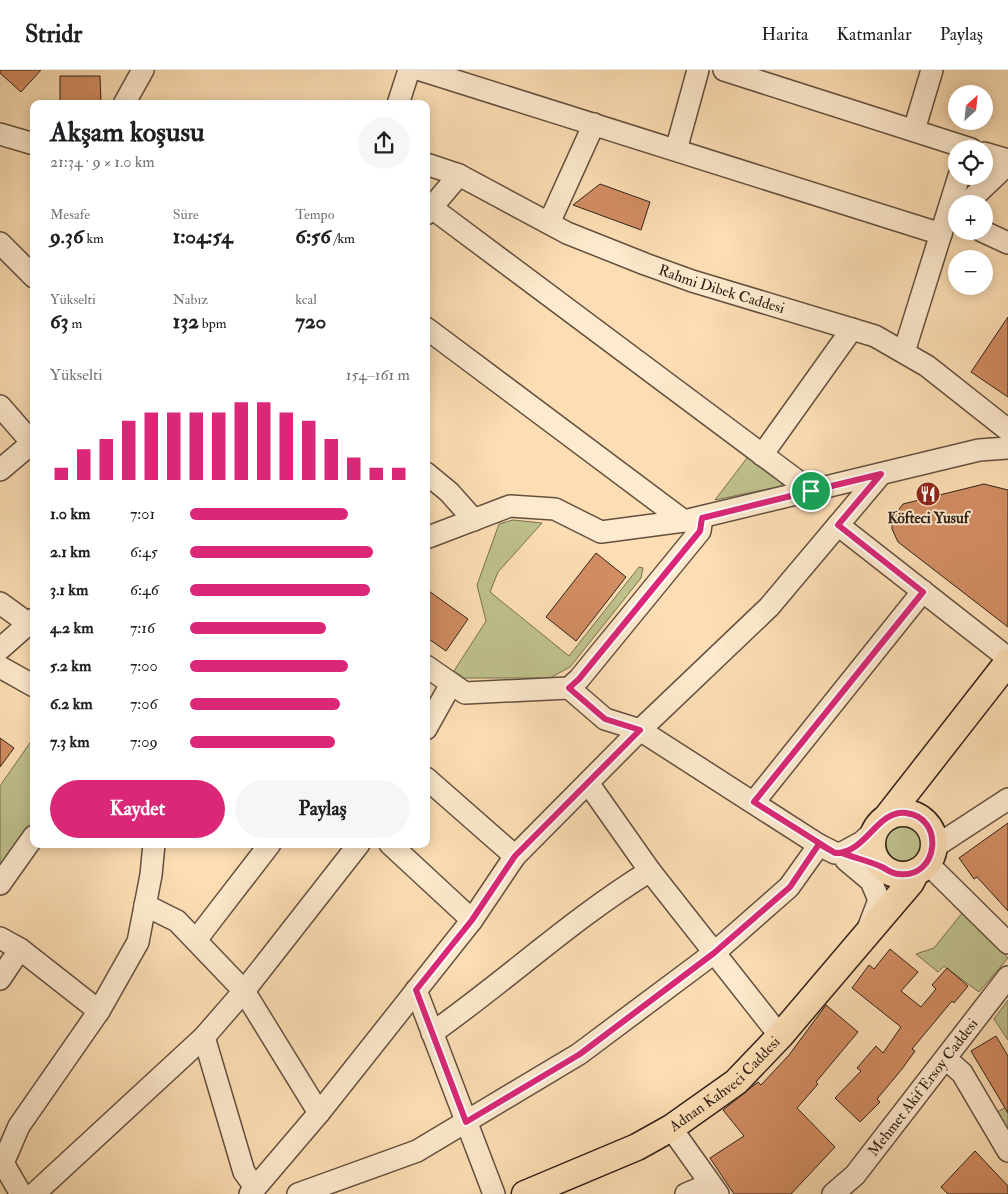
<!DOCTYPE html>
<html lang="tr">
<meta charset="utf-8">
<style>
:root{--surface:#fff;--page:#f6f6f6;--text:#202124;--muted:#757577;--line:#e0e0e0;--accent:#db2777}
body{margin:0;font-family:"IM FELL Double Pica",serif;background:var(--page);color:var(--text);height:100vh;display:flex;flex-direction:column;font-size:19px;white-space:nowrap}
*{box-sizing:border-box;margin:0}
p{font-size:16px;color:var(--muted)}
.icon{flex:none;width:28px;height:28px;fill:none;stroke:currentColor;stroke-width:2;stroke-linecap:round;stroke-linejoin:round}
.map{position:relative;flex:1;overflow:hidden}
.drawer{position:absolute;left:30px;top:30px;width:400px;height:748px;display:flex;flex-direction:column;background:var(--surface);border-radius:10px;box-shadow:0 2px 12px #0003}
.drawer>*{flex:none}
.needle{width:32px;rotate:27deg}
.buttons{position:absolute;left:948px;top:15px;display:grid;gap:10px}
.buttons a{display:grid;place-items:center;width:45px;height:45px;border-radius:50%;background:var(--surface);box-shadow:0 2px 12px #0003;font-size:25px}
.pin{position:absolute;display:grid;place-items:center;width:42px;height:42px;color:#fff;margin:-21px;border:2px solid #fff;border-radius:50%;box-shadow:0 1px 5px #0007}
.round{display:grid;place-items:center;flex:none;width:52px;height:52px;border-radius:26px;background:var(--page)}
.head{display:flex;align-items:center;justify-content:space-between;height:85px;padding:0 20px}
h1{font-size:28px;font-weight:800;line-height:38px}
.metrics{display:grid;grid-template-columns:repeat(3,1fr);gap:8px;height:85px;padding:5px 20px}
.metrics div{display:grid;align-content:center}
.metrics b{font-size:21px;font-weight:800}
.metrics small{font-size:14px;font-weight:400}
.metrics p{font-size:14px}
.chart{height:140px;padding:10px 20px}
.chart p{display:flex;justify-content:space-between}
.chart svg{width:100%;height:90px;margin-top:5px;stroke:var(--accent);stroke-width:6}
.action{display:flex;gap:10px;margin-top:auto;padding:10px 20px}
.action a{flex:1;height:58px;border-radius:30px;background:var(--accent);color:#fff;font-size:20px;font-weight:800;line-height:58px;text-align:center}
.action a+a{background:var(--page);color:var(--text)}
ul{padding:0 20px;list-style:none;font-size:16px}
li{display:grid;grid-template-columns:80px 60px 1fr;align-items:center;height:38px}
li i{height:12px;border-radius:6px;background:var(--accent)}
header{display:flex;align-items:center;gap:30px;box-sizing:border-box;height:70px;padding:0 25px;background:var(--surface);border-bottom:1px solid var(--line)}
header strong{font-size:24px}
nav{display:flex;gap:28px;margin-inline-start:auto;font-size:18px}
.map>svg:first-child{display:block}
</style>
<header>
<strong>Stridr</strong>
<nav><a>Harita</a><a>Katmanlar</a><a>Paylaş</a></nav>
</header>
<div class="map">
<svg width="1008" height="1124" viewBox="0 0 1008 1124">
<rect width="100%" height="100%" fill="#fddeb4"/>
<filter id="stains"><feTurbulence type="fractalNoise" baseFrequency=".004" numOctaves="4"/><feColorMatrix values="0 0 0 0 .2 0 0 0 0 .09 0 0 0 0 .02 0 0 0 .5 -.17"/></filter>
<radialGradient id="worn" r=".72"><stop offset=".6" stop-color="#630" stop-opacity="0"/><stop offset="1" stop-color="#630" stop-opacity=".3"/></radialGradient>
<path fill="#bfc18d" stroke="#787152" d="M750,384L781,407L782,416L715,430Z
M513,450L542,453L498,502L490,522L569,586L639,497L643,498L641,508L570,597L550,608H464L454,601L486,551L477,515L499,454Z
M34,667V750L0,798V716Z
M886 773a18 18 0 1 1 36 0a18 18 0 1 1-36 0Z
M963,842L1008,888L979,922L944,896L938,902L916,884L934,878Z
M1008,930V970L994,949Z
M1008,1036V1060L997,1042Z"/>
<path fill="#d38d63" stroke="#302118" d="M0,0H41L21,22L0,3Z
M60,6H100L101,34H60Z
M600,114L650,132L641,160L573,135Z
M1008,247V327L971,302Z
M984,414L1008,420V557L898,472L892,459V448L903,434Z
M596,483L626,507L576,571L546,547Z
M426,519L468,549L446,581L426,567Z
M0,668L14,678L0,697Z
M1008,753V841L977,807L974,809L959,788Z
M890,879L918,902L901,921L921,937L936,919L932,915L947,898L968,916L954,933L952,931L912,979L915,981L902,999L877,1029L880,1032L860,1052L835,1028L861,1001L857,998L876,976L883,983L901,957L852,918L869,895L874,899Z
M826,935L858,962L816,1012L818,1014L797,1038L835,1077L791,1124H734L710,1088L744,1066L723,1040L758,1012L761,1015L789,985Z
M996,966L1008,986V1043L971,981Z
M975,1081L1008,1116V1124H948L941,1117Z"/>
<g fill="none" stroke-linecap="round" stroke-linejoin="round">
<defs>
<g id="minor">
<path d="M421,0L941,164"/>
<path d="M724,0L971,79"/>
<path d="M124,34L143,0"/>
<path d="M398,34L409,0"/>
<path d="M914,60L932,0"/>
<path d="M0,64L34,74"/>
<path d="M676,80L698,0"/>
<path d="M984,83L1008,90"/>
<path id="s1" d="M426,94L459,105L567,163L645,194L692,211L875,266L927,296L1008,360"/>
<path d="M966,134L1008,94"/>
<path d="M432,138L811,421"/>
<path d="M426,144L459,105"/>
<path d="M549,153L594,54"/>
<path d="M982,161L1008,173"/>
<path d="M0,173L34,207"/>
<path d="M426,258L684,451"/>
<path d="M904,282L959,106"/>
<path d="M0,336L34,375"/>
<path d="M762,385L852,259"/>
<path d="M0,400L32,373"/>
<path d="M426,403L449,422L474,450"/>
<path d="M838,455L1008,588"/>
<path d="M426,468L510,436L555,439L601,462L684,451L979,380L1008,378"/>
<path d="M0,533L29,554"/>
<path d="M0,579L34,549"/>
<path d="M426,596L465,623L569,618L579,609L700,461L702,448"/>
<path d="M0,597L34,616"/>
<path d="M569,618L605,649L640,660L819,775L835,783H842L882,797"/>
<path d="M426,659L451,614"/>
<path d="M426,708L515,786"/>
<path d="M588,713L650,801L780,966"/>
<path d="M754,732L923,521"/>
<path d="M390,774L472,850"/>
<path d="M933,778L1008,729"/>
<path d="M842,783L862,772L874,761"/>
<path d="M846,790L871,811L879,830L869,856"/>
<path d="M927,793L1008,873"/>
<path d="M0,814L34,766"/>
<path d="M145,835L177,851L244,921L319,1043"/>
<path d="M0,868L20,879L99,941"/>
<path d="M196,870L270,774"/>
<path d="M0,909L20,879"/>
<path d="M416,920L494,1124"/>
<path d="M432,963C506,911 573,848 650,801"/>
<path d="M204,967L244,1102L255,1117"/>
<path d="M946,989L962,1003L1008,1081"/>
<path d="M671,1058L718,1124"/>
<path d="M21,1124L3,1093L19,1056L99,941L138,872L151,805L154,774"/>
<path d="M34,1124L204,967L244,921L359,774"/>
<path d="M250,1124L319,1043L472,850L515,786L640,660L769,537L881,404"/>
<path d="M298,1124L417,1081L579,984L714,883L789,817L819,775"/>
<path d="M686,1124L710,1114"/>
<path id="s2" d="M833,1124L855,1105L1008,907"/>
</g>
<g id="major">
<circle cx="903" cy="774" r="31"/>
<path d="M887,747L1008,592"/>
<path id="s3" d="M525,1124L637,1077L671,1058L736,1012L780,966L911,812L916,802"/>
</g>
</defs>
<use href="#minor" stroke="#63503f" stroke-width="24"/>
<use href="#major" stroke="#302118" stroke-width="29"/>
<use href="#minor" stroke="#feeace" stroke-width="21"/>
<use href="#major" stroke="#fddeb4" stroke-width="26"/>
</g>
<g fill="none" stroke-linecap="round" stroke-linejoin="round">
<defs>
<path id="route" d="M811,421L702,448L700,461L579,609L569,618L605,649L640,660L515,786L472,850L416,920L466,1052L580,984L714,883L790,817L819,774L835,783H842C855,788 869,791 882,797C888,800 892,804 899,804C939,809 945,747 906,743C876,740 867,783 835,783L754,732L923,522L838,455L881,404L811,421"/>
</defs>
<use href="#route" stroke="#fff" stroke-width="10"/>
<use href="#route" stroke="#db2777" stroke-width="6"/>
</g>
<defs>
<symbol id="restaurant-disc" viewBox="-11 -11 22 22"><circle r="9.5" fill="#8f2418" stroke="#feeace"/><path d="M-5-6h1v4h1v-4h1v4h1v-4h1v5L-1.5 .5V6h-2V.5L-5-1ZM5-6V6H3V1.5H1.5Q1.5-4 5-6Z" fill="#fff"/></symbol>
</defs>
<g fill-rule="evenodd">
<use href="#restaurant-disc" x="914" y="410" width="28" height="28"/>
</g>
<g text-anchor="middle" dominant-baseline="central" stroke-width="4" stroke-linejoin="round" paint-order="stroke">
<g font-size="15" fill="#302118" stroke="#feeace">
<text stroke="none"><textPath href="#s1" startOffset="322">Rahmi Dibek Caddesi</textPath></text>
<text stroke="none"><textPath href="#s3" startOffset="230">Adnan Kahveci Caddesi</textPath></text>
<text stroke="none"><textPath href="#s2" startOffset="140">Mehmet Akif Ersoy Caddesi</textPath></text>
</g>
<g font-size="15" font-weight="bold" fill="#302118" stroke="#feeace">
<text x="928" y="448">Köfteci Yusuf</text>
</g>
</g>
<rect width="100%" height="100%" filter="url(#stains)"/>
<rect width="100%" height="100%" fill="url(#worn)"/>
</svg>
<div class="buttons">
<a><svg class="needle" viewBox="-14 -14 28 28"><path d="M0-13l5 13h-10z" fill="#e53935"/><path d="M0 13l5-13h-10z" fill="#757577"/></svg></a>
<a><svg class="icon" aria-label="locate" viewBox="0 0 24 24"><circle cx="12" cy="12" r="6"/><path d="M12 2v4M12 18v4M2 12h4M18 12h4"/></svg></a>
<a>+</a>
<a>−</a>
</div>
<div class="pin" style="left:811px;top:421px;background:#1e9e55"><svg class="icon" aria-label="arrive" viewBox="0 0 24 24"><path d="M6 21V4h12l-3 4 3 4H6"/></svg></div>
<section class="drawer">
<div class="head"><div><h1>Akşam koşusu</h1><p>21:34 · 9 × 1.0 km</p></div><a class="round"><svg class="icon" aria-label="share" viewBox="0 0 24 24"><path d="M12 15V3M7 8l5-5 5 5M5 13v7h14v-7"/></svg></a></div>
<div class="metrics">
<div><p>Mesafe</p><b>9.36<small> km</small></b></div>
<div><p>Süre</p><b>1:04:54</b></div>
<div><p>Tempo</p><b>6:56<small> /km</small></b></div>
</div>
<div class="metrics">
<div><p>Yükselti</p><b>63<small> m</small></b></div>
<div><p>Nabız</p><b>132<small> bpm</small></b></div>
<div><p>kcal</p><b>720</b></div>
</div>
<div class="chart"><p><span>Yükselti</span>154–161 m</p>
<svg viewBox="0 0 160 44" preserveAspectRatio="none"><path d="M5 44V38M15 44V29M25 44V24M35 44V15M45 44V11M55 44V11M65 44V11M75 44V11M85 44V6M95 44V6M105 44V11M115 44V15M125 44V24M135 44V33M145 44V38M155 44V38"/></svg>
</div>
<ul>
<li><b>1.0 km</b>7:01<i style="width:72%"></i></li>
<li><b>2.1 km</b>6:45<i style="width:83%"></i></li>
<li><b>3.1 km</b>6:46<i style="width:82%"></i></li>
<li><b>4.2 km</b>7:16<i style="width:62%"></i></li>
<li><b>5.2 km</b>7:00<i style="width:72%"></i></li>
<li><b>6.2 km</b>7:06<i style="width:68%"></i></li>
<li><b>7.3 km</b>7:09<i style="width:66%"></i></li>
</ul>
<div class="action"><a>Kaydet</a><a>Paylaş</a></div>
</section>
</div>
